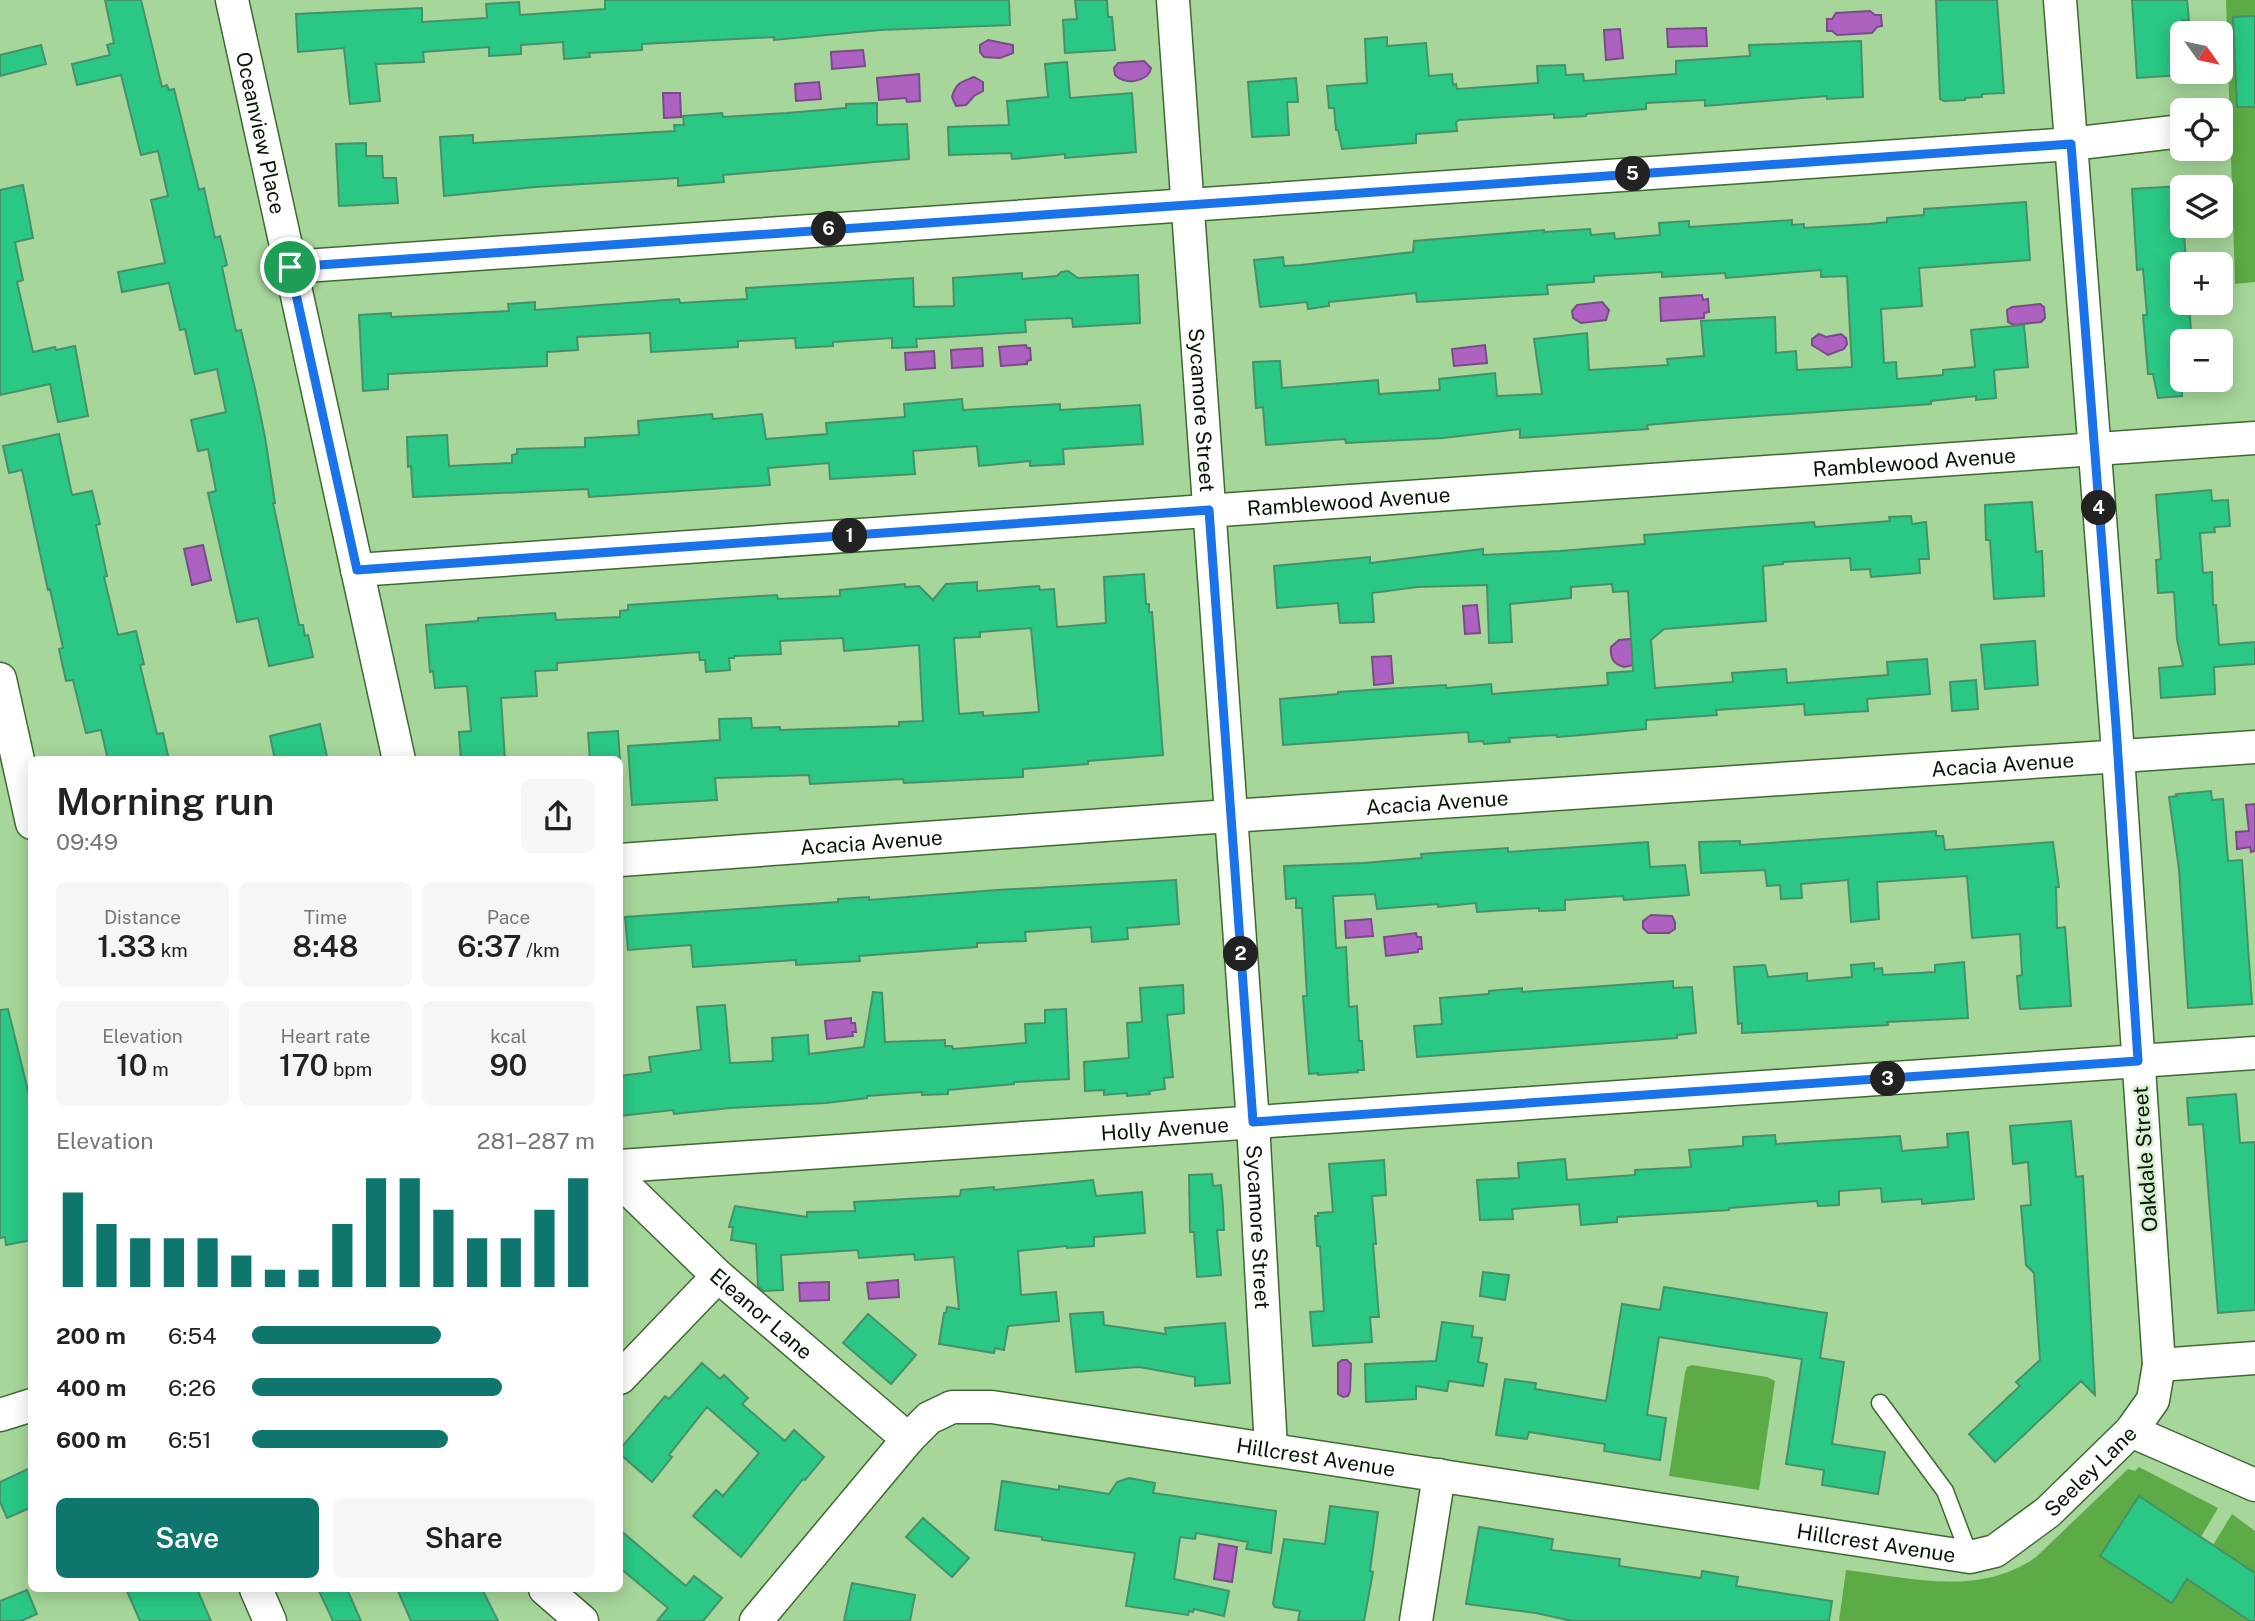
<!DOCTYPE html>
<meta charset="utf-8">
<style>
:root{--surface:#fff;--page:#f6f6f6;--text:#222;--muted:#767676;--accent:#0f766e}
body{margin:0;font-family:"Public Sans",sans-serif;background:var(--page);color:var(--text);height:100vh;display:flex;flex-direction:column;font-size:26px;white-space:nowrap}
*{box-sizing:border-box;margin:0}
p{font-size:23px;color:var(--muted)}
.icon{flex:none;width:38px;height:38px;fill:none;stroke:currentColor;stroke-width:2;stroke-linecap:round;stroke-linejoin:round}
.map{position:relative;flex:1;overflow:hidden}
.details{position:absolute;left:28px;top:756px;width:595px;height:836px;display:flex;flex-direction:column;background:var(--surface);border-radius:10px;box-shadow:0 4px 18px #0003}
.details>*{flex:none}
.needle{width:46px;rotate:123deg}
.controls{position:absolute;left:2170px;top:21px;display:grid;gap:14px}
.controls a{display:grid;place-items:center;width:63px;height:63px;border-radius:10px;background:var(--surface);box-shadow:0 4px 18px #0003;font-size:35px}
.pin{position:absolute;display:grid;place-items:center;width:60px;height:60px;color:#fff;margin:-30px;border:4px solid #fff;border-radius:50%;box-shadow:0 2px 7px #0007}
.km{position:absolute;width:35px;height:35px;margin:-18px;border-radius:50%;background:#222;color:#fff;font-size:19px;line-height:35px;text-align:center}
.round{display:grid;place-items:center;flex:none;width:74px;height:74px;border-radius:10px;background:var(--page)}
.overview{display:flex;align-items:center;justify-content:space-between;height:119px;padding:0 28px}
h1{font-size:38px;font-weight:600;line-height:52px}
.figures{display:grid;grid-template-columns:repeat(3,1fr);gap:10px;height:119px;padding:7px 28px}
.figures div{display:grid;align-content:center;border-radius:10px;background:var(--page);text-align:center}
.figures b{font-size:30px;font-weight:600}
.figures small{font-size:19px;font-weight:400}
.figures p{font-size:19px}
.chart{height:196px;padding:14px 28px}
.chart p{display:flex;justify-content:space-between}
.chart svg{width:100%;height:126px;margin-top:7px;stroke:var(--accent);stroke-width:6}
.button{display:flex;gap:14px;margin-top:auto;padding:14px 28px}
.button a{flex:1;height:80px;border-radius:10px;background:var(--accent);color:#fff;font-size:28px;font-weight:600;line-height:80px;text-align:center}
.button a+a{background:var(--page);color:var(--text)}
ul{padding:0 28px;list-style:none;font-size:23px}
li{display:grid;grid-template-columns:112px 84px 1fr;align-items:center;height:52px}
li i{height:18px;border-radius:9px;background:var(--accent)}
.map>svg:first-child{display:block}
</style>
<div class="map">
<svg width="2255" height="1621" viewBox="0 0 2255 1621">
<rect width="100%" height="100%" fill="#a6d699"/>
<path fill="#5dab46" d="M2226,0H2255V282L2235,284Z
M1692,1365L1767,1377L1775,1381L1759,1490L1669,1476L1685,1373L1687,1367Z
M2139,1467L2218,1508L2201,1537L2139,1497L2172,1602L2187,1579L2250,1621H1839L1846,1570C1911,1578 1979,1597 2036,1557L2128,1469L2135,1471Z
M2232,1514L2255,1531V1573L2213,1545Z"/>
<path fill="#ad62c1" stroke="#7b4b88" stroke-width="2" d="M1870,11L1875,15H1881L1882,26L1877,27L1872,33L1837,35L1832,31H1827V19H1832L1836,13Z
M1706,28L1707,46L1668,47L1667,29Z
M1620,29L1623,58L1606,60L1604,30Z
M988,40L1013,45V53L1000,58L984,57L980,52V45Z
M863,50L865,66L832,69L831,52Z
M1144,61L1151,68C1148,83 1124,85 1115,75L1114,68L1118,63Z
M919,74L920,101L907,102L906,98L879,100L877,78Z
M974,77L983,82V91L974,96L966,105L956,106L952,97C956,82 962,82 974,77Z
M819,82L821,99L796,101L795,84Z
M663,93H680L681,117L664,118Z
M1702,295L1703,300L1708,299L1709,312L1704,313V318L1661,321L1660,298Z
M1602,302L1609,310L1606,320L1581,323L1573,318L1572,311L1577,305Z
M2040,304L2044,307L2045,318L2041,322L2014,325L2008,322L2007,310L2012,307Z
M1819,334L1826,337L1841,334L1846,338L1847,344L1844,349L1828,355L1812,345V339Z
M1026,345L1027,348H1030L1031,360L1027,361V364L1001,366L999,347Z
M1485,345L1487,363L1454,366L1452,349Z
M982,348L983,366L952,368L951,350Z
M934,351L935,368L906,370L905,353Z
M203,545L211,580L192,585L184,549Z
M1477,605L1480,633L1465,634L1463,606Z
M1629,639L1634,641V665L1624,667C1613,664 1610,658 1611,647L1619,640Z
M1391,656L1393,683L1374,685L1372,657Z
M2255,804V851L2251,852L2250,847L2237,849L2236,832L2249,831L2246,805Z
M1651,915L1672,916L1675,922V929L1669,933H1648L1643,928V921Z
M1371,919L1373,936L1346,938L1345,921Z
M1416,933L1417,937H1421L1422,949H1418V952L1386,956L1384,937Z
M851,1018V1023H855L856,1032H852L853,1036L827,1039L825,1021Z
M898,1280L899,1297L869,1299L867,1283Z
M829,1282V1300L800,1301L799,1283Z
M1342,1360H1347L1351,1364L1350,1391L1348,1396L1343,1397L1338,1394V1363Z
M1219,1544L1237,1547L1232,1582L1214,1579Z"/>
<path fill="#2ac884" stroke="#45916a" stroke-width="2" fill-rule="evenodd" d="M105,0H141L162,87L167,85L169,90L174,89L199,190L204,188L215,238L220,236L227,265L222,267L236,331L241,330L255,389L265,437L275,503H273L299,625H303L305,636L308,635L313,657L269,666L258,618L237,622L208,493L216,491L208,449L198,451L191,420L226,412L217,369L195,374L185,329L180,330L169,283L122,292L118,272L165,263L151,200L168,196L158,151L141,155L121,75L77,85L72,64L110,55L107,45L114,43Z
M605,0H1009L1010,25L880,30L774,40V37L642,44V50L589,53L590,57L564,59L563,42L521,45V54L489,56V47L423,52L424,62L376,64L380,101L350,104L344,48L298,52L296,14L422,8V22L487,18L486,4L519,2L520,15L605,9Z
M1075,0H1107L1108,17H1112L1115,50L1065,53L1063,20L1077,19Z
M1936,0H1997L2004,93L1982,94V97L1965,98V100L1944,101L1940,99Z
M2132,0H2187L2189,20H2182V75L2137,78Z
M2255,16V107H2237L2233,17Z
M1387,37V46L1426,43L1429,76L1452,74L1453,85L1456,84L1457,89L1538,83L1537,66L1565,65L1566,75L1583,74L1584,81L1676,74V61L1750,56L1749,45L1861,41L1863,97L1827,99V96L1705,106V100L1646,103V109L1586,114V116L1554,118V114L1459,120L1456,122L1457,131L1416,134V143L1342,149L1338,130H1336L1334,108H1329L1327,86L1367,83L1365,39Z
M41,45L46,64L0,76V55Z
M1067,62L1070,98L1132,93L1136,152L1065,158V154L1012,159L1011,153L949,155L948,127L1009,125L1007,101L1048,97L1045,64Z
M1296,78L1298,102H1287L1289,135L1252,137L1248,82Z
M877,103V125L907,124L909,159L723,175L724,182L678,186V178L535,187L444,196L440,137L473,135V143L675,131L674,125H684L683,116L722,113L723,117L787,113L846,108V104Z
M366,143V156H382L383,178H396L398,203L339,206L336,144Z
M23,185L33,238L15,242L23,280L17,282L33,352L55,347L56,350L75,346L88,416L58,422L50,384L0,395V190Z
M2181,186L2186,264H2182V303H2189L2191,331L2182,332V396L2158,398L2153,374H2148L2143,315H2147L2143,269L2137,270L2132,189Z
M2026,202L2030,260L1919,268L1922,306L1881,309L1884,363L1896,362L1897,379L1943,375V370L1975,367L1971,330L2024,325L2028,367L1994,370L1996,398L1976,400V396L1931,401V404L1703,420L1647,425L1648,429L1549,436L1520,438V429L1443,438L1346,443L1345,439L1266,445L1263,407L1256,408L1253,362L1280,361L1282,388L1378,380L1379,394L1440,390L1439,379L1495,373L1497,396L1542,394L1534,339L1587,333L1589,370L1668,365L1667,359L1704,356L1701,321L1775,317L1776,353L1796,351L1797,370L1852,367L1847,276L1821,277V270L1726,278L1725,273L1662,277V272L1594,276V282L1547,285L1548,294L1417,302L1416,293L1329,302V306L1308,309L1307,302L1260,307L1254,260L1283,257L1284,266L1301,265L1413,252L1414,241L1544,230V232L1590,229L1591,235L1614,233L1615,239L1660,235L1659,223L1689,221V227L1792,220V225L1804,224V228L1869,224L1887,222V218L1924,215V209Z
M1068,271L1078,278L1138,275L1140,323L1073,327L1072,318L1025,320L1026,332L916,339L917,347L892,348V338L833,342V346L796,348L795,338L738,341V347L651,352L650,333L577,337L578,350L547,352V366L388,374V389L363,391L359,315L391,313V317L509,311L508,304L535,302V310L679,299L680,303L747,299L746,288L913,278L914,307L954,306L953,278L1022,273V279L1057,276L1061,272Z
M962,399L963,410L1060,404V410L1140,405L1143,444L1063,449L1064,464L1030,466V461L979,466L977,446L913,451L915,474L830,479L829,463L768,468L770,485L589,497L588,489L413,497L411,466L408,467L407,437L447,435L449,466L512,463V455L517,454V449L585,447V438L639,435L638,421L712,414L713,419L762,414L766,439L827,434L826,423L905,417L904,404Z
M59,434L72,495L92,491L100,524L96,525L107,576L104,577L118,635L136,631L144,664L140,665L157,734L163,733L169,760H108L101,730L86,733L73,680L66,681L59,649L63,648L50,589L48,590L22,470L9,473L3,446Z
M2211,490L2212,501L2228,500L2230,526L2214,527L2215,532L2200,533L2203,573L2212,572L2213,605H2216L2219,645L2255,642V664L2214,667L2215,694L2161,698L2159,668L2183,666L2177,639L2174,592L2158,593L2156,560L2161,559L2156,495Z
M2032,502L2036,552L2042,551L2044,596L1994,599L1990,540H1986L1985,505Z
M1911,516L1912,524L1926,522L1929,559H1919L1920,573L1871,577L1870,569L1851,570L1850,558L1783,562V564L1763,566L1766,621L1664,629L1651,640L1655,688L1733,682L1732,673L1786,669L1787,683L1888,675L1887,662L1927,659L1930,694L1867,699L1868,711L1805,715L1804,704L1716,710L1717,715L1646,720V729L1570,736L1557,737V735L1509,738L1510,742L1496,743L1484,744L1483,741L1469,742L1468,732L1283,745L1280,699L1338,694V692L1446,685V688L1491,684L1492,694L1608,685L1607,673L1633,671L1628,591L1613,592L1612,584L1571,587V598L1510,604L1512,642L1489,643L1487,585L1417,587L1372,593L1374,622L1340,623L1338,603L1277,608L1274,566L1370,557V563L1483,549V555L1560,551L1645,544L1644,535L1814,522L1815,527L1890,521L1889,517Z
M1144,574L1146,604H1149V612H1152L1163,755L1088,761V764L1023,769V777L904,783L903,779L810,784L809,775L715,778L717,800L632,805L628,746L720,740L719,719L751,718L752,728L780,727V730L899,726V722L923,721L919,645L844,651L843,638L780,641L781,654L734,656V658H729L730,670L706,672L705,660H700L699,652L557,663V670L535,671L537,696L501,698L505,760H461L459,732L471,731L467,686L435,688L433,671L430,672L426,625L478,621V618L555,613L556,620L620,617V611L628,610V605L777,595L778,599L840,596V590L905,584V587L919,586L933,600L946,584L977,582V591L1039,586L1040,590L1054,589L1057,627L1106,623L1104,577ZM1031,628L1039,712L983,716V712L959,714L954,638L980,637V632Z
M2035,641L2038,685L1985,689L1981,645Z
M1976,680L1978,709L1952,711L1950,682Z
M320,724L327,757L314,760H275L270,736Z
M618,731L620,760H590L588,733Z
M2211,791L2212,800L2223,799L2228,861L2242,860L2252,1004L2188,1008L2179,869L2169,797L2177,796L2176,794Z
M1936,831V836H1943L1945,850L2053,842L2059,887H2056L2057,928L2065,927L2071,1006L2020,1009L2017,976L2022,975L2020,934L1972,938L1967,876L1877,882L1879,919L1851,922L1848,880L1801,884L1802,898L1781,899L1780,885L1767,886L1765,870L1701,873L1699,842L1740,841V845Z
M1648,842L1650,867L1685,865L1689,895L1624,900L1623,896L1565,900V910L1539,911V908L1477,912L1476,903L1438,907V904L1377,909L1375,894L1333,896L1336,948L1346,947L1349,1007L1357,1006L1359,1041H1362L1364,1070H1357L1358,1072L1318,1075V1073L1309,1074L1303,996H1307L1302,908H1296V898L1286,899L1284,866L1364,863L1422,858L1421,854L1508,848V852Z
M1176,880L1179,924L1127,928L1128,939L1092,942L1091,927L1025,932L1026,941L977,943V947L859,956L860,961L796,965V960L693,967L691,945L628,950L625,917L838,902V899L869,897V900L997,890Z
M1964,962L1968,1018L1887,1022L1888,1025L1742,1033V1023L1738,1024L1734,967L1765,965L1768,977L1807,973V981L1852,977L1851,965L1874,963V969L1882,968L1883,975L1935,972V965Z
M1673,981V988L1692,987L1696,1033L1677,1035V1038L1417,1057L1414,1026L1442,1024L1440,998L1489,994V991L1522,988V992Z
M1183,985L1184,1013L1167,1015L1173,1077L1164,1078L1165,1089L1149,1091L1150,1094L1127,1096V1093L1104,1095V1090L1085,1091L1084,1062L1129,1058L1127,1023L1142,1022L1140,988Z
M873,992L882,993L885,1042L945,1040V1046H952L953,1049L1026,1043L1025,1024L1045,1023V1010L1066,1009L1069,1079L1014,1082V1084L948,1090V1094L922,1095V1092L867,1096V1098L826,1103L730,1108L674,1114L673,1110L620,1116V1076L651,1072L649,1057L701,1050L697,1007L725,1005L730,1063L773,1061L772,1038L808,1035L809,1054L864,1047Z
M8,1009L32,1107V1240L6,1245L5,1237L0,1238V1010Z
M2236,1094L2240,1143L2255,1142V1310L2218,1313L2203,1124L2189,1125L2187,1098Z
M2071,1121L2076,1177L2083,1176L2095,1395L2081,1381L1995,1462L1969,1434L2020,1386L2016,1382L2040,1360L2034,1273L2026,1265L2021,1206L2031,1205L2028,1162L2013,1164L2010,1126Z
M1968,1132L1974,1199L1922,1204V1199L1882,1202L1881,1188L1839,1191V1205L1818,1206L1817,1201L1729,1208V1210L1617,1217V1222L1581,1225L1579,1204L1512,1209L1513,1219L1480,1220L1477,1180L1519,1178L1518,1163L1565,1159L1567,1180L1635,1175V1170L1691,1167L1689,1150L1743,1146V1137L1775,1135L1776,1144L1900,1136L1902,1151L1948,1147L1947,1134Z
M1384,1160L1386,1195L1372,1196L1376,1244H1373L1379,1317H1370L1372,1342L1313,1346L1310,1312L1324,1311L1320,1246H1317L1315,1216H1318V1213L1333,1212L1329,1164Z
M1212,1174L1213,1186L1221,1185L1223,1206L1224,1230H1217L1221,1275L1197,1277L1194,1232H1190L1189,1175Z
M1093,1180L1096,1196L1142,1192L1145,1233L1094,1237V1246L1067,1248V1246L1018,1251L1021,1295L1056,1292L1059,1321L1008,1326L1004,1350L995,1348L994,1353L939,1344L944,1313H946L947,1307L959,1309L954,1257L915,1260L914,1254L859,1258L858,1250L781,1255L783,1290L763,1291L758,1286L756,1244L731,1240L733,1227H729L735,1206L807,1217V1212L855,1211L854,1202L960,1196L961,1190L994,1187V1190Z
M1483,1272L1509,1275L1505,1300L1480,1296Z
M1664,1287L1827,1313L1820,1358L1844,1362L1832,1444L1885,1452L1878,1494L1822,1485L1824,1470L1786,1464L1802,1359L1709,1345L1659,1337L1647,1415L1666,1418L1660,1460L1604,1451L1605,1444L1529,1432L1527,1439L1496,1435L1505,1379L1536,1383L1535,1389L1606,1401L1622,1304L1660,1310Z
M1103,1312L1104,1325L1166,1334L1165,1328L1225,1323L1230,1383L1195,1386V1377L1139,1367L1076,1372L1070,1314Z
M868,1314L916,1355L891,1384L843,1343Z
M1442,1322L1473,1326L1472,1337L1482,1338L1478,1362L1487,1364L1483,1386L1449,1381L1447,1391L1416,1386V1399L1366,1402L1365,1364L1436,1361Z
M702,1363L720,1379L724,1375L748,1398L742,1404L785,1441L794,1430L824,1457L805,1480L803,1479L741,1557L693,1516L716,1490L723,1496L759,1453L707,1407L669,1455L672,1457L652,1482L620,1454V1449L665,1396L669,1399Z
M32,1467V1507L7,1518L0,1502V1482Z
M1129,1478L1155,1483L1153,1493L1276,1511L1271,1553L1246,1549L1248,1542L1196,1533L1195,1539L1180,1537L1174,1579L1229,1591L1224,1616L1194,1609L1193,1612L1189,1611L1188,1615L1126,1606L1135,1553L1042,1540V1537L995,1530L1002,1481L1059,1490V1486L1109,1494L1117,1482Z
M2139,1496L2255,1573V1621H2250L2187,1579L2172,1603L2100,1556Z
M1330,1506L1378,1512L1370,1571L1373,1572L1364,1621H1298L1300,1611L1275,1607L1273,1604L1284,1539L1325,1544Z
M923,1518L969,1558L952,1577L906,1537Z
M1479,1527L1553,1539L1551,1550L1620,1559L1619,1566L1701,1578L1702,1571L1738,1577L1736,1586L1832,1601L1829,1621H1572L1536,1613L1466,1604Z
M620,1530L686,1586L694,1576L722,1598L703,1621H657L668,1608L620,1568Z
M852,1583L915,1595L910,1621H844Z
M126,1589H197L211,1621H140Z
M318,1589H347L361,1621H333Z
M397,1589H482L498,1621H411Z
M27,1590L37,1614L21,1621H0V1601Z"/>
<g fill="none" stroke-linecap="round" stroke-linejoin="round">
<defs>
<path id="lane" d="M1880,1403L1945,1491L1970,1557"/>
<g id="street">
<path id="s1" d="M232,0L399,760"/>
<path id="s2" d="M1173,0L1253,1123L1271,1448"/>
<path d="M290,267L2071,144L2182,131"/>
<path id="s3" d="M357,570L2255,438"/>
<path d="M0,679L32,823"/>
<path id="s4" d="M620,860L1201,818L2255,747"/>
<path id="s5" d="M620,1166L2255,1053"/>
<path id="s6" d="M620,1181L718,1276L908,1439"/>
<path d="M2159,1365L2255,1358"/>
<path d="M620,1378L718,1276"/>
<path d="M0,1415L32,1405"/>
<path d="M2131,1431L2255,1485"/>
<path d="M256,1589L270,1621"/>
<path d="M545,1589L582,1621"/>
<path id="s7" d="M756,1621L908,1439L929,1418L952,1407H992L1970,1557L1995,1551L2048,1512L2131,1431L2153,1400L2159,1365L2116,726L2060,0"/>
<path d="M1416,1621L1439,1475"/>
</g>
</defs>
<use href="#lane" stroke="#3e6932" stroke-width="19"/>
<use href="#street" stroke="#3e6932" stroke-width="35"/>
<use href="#lane" stroke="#fff" stroke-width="16"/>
<use href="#street" stroke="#fff" stroke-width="32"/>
</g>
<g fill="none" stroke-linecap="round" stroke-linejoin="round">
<defs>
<path id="route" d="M2071,144L2116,726L2138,1061L1253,1122L1209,510L357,570L290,267Z"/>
</defs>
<use href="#route" stroke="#fff" stroke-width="14"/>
<use href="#route" stroke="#1a73e8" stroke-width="9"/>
</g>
<g text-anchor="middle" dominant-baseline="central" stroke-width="5" stroke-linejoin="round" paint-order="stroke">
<g font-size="21" fill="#051602" stroke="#d7efd0">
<text stroke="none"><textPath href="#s1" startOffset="136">Oceanview Place</textPath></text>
<text stroke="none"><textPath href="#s2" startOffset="411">Sycamore Street</textPath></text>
<text stroke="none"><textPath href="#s3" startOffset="1561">Ramblewood Avenue</textPath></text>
<text stroke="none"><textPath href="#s3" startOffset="994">Ramblewood Avenue</textPath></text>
<text stroke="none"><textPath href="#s4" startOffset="1386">Acacia Avenue</textPath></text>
<text stroke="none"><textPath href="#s4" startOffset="819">Acacia Avenue</textPath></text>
<text stroke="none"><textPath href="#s4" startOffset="252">Acacia Avenue</textPath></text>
<text stroke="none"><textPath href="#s5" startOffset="546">Holly Avenue</textPath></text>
<text transform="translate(2145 1159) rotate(-94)">Oakdale Street</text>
<text stroke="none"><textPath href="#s2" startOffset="1230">Sycamore Street</textPath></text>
<text stroke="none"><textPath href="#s6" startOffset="194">Eleanor Lane</textPath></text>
<text stroke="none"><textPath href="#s7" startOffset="660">Hillcrest Avenue</textPath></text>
<text stroke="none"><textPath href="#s7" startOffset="1472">Seeley Lane</textPath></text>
<text stroke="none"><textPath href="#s7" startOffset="1227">Hillcrest Avenue</textPath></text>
</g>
</g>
</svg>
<div class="controls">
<a><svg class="needle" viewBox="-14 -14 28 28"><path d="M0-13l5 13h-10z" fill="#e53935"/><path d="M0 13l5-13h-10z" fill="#767676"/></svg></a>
<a><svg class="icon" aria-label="locate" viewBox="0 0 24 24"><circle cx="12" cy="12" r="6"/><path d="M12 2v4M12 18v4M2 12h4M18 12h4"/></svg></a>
<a><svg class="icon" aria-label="layers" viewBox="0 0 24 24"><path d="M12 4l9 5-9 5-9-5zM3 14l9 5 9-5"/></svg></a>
<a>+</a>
<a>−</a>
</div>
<div class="pin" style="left:290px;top:267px;background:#1e9e55"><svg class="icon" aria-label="arrive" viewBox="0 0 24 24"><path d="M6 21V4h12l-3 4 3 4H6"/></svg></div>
<b class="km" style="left:850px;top:536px">1</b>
<b class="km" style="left:1241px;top:954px">2</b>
<b class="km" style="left:1888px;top:1079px">3</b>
<b class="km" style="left:2099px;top:508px">4</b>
<b class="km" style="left:1633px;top:174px">5</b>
<b class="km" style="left:829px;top:229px">6</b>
<section class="details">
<div class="overview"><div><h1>Morning run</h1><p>09:49</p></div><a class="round"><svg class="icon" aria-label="share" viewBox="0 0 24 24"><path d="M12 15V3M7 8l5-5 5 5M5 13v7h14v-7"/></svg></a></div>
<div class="figures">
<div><p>Distance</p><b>1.33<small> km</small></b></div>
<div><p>Time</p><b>8:48</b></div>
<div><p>Pace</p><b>6:37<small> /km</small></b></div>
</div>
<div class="figures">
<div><p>Elevation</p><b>10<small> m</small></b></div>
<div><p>Heart rate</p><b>170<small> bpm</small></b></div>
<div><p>kcal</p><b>90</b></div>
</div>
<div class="chart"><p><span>Elevation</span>281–287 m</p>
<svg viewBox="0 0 160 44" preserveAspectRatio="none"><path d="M5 44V11M15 44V22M25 44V27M35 44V27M45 44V27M55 44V33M65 44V38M75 44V38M85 44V22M95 44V6M105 44V6M115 44V17M125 44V27M135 44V27M145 44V17M155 44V6"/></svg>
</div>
<ul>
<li><b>200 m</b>6:54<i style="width:55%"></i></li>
<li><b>400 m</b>6:26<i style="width:73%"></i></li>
<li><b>600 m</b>6:51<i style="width:57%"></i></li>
</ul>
<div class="button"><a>Save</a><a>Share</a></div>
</section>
</div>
